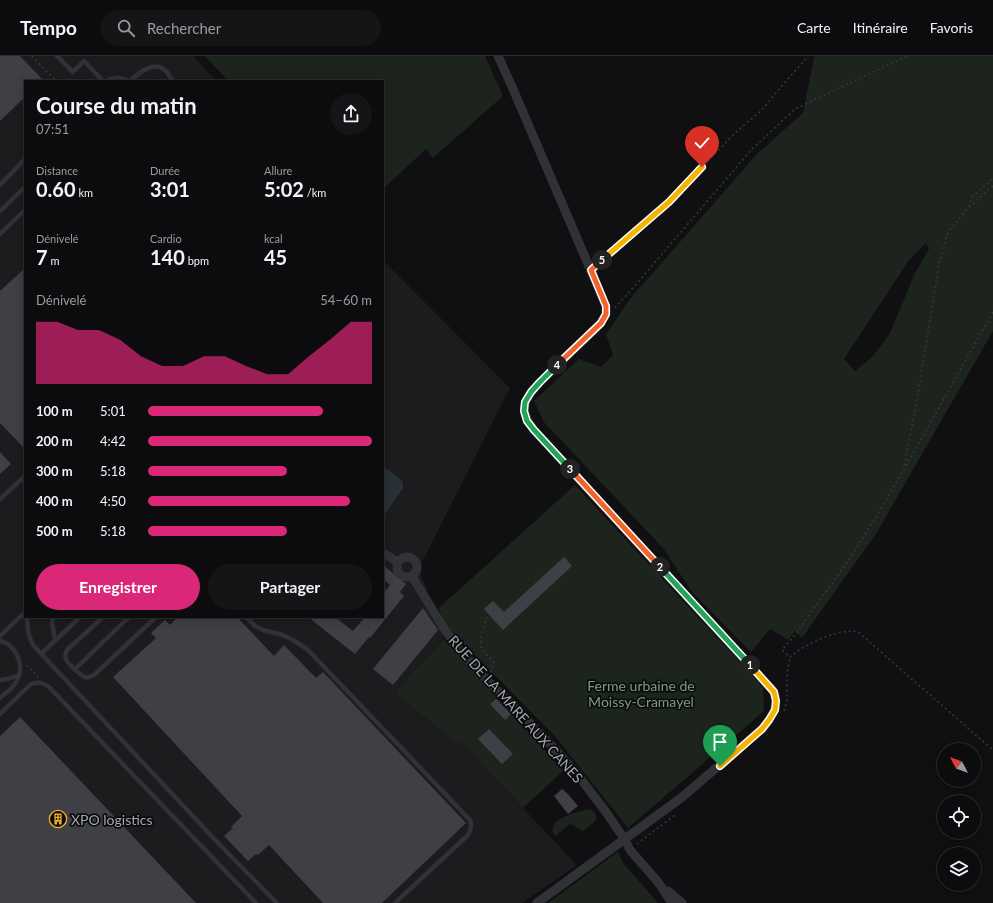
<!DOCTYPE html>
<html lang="fr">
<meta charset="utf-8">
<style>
:root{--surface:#0c0c0e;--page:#151517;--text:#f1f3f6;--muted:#9a9b9e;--line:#2c2c2e;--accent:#db2777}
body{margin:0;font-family:Lato,sans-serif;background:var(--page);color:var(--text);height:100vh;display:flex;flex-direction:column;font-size:15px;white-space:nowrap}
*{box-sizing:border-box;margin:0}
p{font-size:13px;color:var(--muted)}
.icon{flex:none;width:22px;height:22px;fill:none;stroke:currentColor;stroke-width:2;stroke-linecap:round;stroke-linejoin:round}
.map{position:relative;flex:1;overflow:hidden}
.panel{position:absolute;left:24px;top:24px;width:360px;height:538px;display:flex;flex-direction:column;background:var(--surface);border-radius:0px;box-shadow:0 2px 10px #0003,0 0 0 1px var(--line)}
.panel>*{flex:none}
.needle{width:26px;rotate:311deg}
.fabs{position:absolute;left:937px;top:687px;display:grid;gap:8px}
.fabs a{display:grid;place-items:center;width:44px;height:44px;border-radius:50%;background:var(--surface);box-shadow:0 2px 10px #0003,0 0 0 1px var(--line);font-size:20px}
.pin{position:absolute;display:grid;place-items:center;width:34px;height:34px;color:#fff;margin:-41px -17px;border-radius:50% 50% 50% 0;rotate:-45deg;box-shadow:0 0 4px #0007}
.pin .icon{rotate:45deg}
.km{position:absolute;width:20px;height:20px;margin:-10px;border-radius:50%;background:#222;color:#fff;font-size:11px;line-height:20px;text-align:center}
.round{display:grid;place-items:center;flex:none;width:42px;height:42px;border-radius:21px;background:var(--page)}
.overview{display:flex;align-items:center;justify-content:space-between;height:68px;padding:0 12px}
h1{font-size:22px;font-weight:700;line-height:30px}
.figures{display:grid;grid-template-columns:repeat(3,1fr);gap:6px;height:68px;padding:4px 12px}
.figures div{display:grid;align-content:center}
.figures b{font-size:20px;font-weight:700}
.figures small{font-size:11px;font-weight:400}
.figures p{font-size:11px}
.chart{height:112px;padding:8px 12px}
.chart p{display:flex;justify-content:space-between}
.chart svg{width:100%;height:72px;margin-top:4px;fill:var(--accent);opacity:.7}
.cta{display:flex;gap:8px;margin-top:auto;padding:8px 12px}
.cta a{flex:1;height:46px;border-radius:24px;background:var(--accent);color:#fff;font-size:16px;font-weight:700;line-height:46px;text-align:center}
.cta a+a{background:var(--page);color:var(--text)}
ul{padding:0 12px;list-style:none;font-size:13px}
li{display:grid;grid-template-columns:64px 48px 1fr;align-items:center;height:30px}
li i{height:10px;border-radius:5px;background:var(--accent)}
header{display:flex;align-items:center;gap:24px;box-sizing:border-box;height:56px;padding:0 20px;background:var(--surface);border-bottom:1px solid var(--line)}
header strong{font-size:19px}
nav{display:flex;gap:22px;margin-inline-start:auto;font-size:14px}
.search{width:280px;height:36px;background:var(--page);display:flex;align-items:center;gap:10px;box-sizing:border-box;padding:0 14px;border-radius:22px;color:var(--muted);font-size:15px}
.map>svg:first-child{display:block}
</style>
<header>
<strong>Tempo</strong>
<div class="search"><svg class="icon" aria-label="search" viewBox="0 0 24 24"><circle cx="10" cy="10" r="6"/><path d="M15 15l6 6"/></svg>Rechercher</div>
<nav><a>Carte</a><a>Itinéraire</a><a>Favoris</a></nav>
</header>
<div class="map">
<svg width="993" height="847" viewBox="0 0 993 847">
<rect width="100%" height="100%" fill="#101012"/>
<path fill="#1c1c1e" d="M0,0H193L217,25H25V561H383V204L510,332L419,512L444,583L395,636L460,684L523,752L577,809L522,847H0Z"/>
<path fill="#1d241d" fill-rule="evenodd" d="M205,0H485L503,40L433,102L426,93L383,133V25H228Z
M815,0H993V275L876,478L802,582L795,575L788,584L770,573L751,596L692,536L663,492L544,366L534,345L579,303L601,311L613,299L606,278L630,243L757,98L803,57L814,2ZM926,187L929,193L915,217L890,277L873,300L855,315L844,303L909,204Z
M575,429L763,631L764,655L628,772L555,680L443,567L439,552Z
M444,583C483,627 524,670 563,715L523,752L460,684L455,686L395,636Z
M591,753C603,764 592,768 583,775L570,768L555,780C543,763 580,755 591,753Z
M618,796L623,807L658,847H548Z"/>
<path fill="#293137" d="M385,413L389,414L403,426V432L383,461V415Z"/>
<path fill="#3f4045" d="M0,0H20L44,25H25V41L0,65Z
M25,212V393L0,367V235Z
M0,396L11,408L0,418Z
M564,501L572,510L503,574L484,553L493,545L504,556Z
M383,509L406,528L400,536L404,540L370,582L369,581L355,598L308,561H335L353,575L365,561H383V538L390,529L383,523Z
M423,552L438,574L393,629L373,613Z
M178,561H237L274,600L284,589L316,622L323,616L466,767L382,847H323L269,789L258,799L256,798L248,805L224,780L233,772L231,771L242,760L113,621L156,582L151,577L165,564L170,569Z
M496,643L511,658L505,664L490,648Z
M20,661L196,847H0V680Z
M489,673L513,698L502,708L478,683Z
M562,733L568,738L578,750L568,758L554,740Z"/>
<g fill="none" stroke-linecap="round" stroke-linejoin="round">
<path stroke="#37393d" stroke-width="1.5" stroke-dasharray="2 3" stroke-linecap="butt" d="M32,0L56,25
M993,130L968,152L948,176L939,208L916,350L906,400L905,411L878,458L850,502L832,528L824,538L795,579L787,588L782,594L790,601C803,589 840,571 858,576L993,694
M969,151L972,141L993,123
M598,207L669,146L735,77L762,54L780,32L808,0
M615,252L639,225L752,93L795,53L907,0
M906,410L993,256
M27,609L38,621
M490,616L492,614L494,607L481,592V581L487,561L496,552
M784,655L787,644V618L790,601
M637,788L675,759"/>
<path stroke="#313236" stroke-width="4.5" d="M57,0L73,16L84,5L103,25
M106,25C113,21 120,20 128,25
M130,25C144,12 162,0 172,25
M0,129L25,103
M0,155L25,131
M0,178L25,154
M0,443L25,420
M27,561C27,571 28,580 33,589L219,788L277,847
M53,561L52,567L55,584
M103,561L67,594C66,597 64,600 66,603C67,607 81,620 85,621C88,622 91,621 94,619L156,561
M246,561L255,570L263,574L283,579L293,584L307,593L470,764C472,770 471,773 468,779L395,847
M0,580L25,556
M0,585C19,590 26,614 14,629C11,634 4,638 0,642
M42,597L80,561
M75,613L129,561
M0,624L8,623L19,619
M0,658L31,628C39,626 43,626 49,631L256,847"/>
<path stroke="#313236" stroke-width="9" d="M498,0L513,33L606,250V258L601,267L540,326C523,344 518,353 534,374L766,627C769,630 773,634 774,637C780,651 770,663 762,673L681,742L537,847
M383,497L398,506
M397 511a10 10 0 1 1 20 0a10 10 0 1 1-20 0Z
M412,520L443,571L457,591L485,622L538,675L574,714L606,756L625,784L630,794L658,826L672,847
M668,835L682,847"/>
</g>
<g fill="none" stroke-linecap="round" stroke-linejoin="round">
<defs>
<path id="split-1" d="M720,710L762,673L769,664L775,654L776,645L774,636L750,609"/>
<path id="split-2" d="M660,511L750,609"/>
<path id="split-3" d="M570,413L660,511"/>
<path id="split-4" d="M557,309L540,326L531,336L525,346L524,355L527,365L534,374L570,413"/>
<path id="split-5" d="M557,309L601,267L606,258V250L591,214L602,204"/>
<path id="split-6" d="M602,204L669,146L702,111"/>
</defs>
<use href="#split-1" stroke="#fff" stroke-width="8"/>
<use href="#split-2" stroke="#fff" stroke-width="8"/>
<use href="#split-3" stroke="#fff" stroke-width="8"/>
<use href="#split-4" stroke="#fff" stroke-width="8"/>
<use href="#split-5" stroke="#fff" stroke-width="8"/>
<use href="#split-6" stroke="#fff" stroke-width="8"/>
<use href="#split-1" stroke="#f5b400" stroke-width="5"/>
<use href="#split-2" stroke="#22a559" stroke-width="5"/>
<use href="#split-3" stroke="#f0652b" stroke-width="5"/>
<use href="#split-4" stroke="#22a559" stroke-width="5"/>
<use href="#split-5" stroke="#f0652b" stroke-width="5"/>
<use href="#split-6" stroke="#f5b400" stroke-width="5"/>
</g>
<defs>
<symbol id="building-ring" viewBox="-11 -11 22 22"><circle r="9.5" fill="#0b0b0c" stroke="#ecab2d" stroke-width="1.5"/><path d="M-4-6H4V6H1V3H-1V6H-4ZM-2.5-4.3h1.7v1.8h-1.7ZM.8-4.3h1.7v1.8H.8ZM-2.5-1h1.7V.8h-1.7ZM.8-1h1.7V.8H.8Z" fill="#ecab2d"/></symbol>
</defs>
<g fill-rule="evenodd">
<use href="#building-ring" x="48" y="753" width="20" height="20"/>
</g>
<g text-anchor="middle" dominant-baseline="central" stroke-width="3.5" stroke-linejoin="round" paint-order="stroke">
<g font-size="14" fill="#799d7b" stroke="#0b0b0c">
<text x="641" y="629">Ferme urbaine de<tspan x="641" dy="16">Moissy-Cramayel</tspan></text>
</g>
<g font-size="14" fill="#a2a7b2" stroke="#0b0b0c">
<text transform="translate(516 653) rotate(48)">RUE DE LA MARE AUX CANES</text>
</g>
<g font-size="14" fill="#a2a7b2" stroke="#0b0b0c" text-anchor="start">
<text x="71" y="763">XPO logistics</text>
</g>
</g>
</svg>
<div class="fabs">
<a><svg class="needle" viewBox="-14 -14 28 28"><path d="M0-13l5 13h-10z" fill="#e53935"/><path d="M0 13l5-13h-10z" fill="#9a9b9e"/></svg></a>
<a><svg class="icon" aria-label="locate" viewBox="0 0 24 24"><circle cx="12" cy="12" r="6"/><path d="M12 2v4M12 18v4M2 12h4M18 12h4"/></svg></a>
<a><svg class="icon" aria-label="layers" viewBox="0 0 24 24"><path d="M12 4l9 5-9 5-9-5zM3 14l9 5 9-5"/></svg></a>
</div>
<div class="pin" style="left:720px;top:710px;background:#1e9e55"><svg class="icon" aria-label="arrive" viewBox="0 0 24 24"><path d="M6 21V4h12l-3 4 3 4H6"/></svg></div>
<div class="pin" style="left:702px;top:111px;background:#d93025"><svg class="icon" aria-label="check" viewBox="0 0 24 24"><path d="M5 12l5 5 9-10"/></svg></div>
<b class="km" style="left:750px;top:609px">1</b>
<b class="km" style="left:660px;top:511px">2</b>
<b class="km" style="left:570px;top:413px">3</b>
<b class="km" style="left:557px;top:309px">4</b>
<b class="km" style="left:602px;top:204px">5</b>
<section class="panel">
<div class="overview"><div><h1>Course du matin</h1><p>07:51</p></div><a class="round"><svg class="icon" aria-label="share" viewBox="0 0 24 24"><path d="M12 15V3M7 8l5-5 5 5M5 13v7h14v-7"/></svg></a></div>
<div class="figures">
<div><p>Distance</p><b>0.60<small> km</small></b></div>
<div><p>Durée</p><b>3:01</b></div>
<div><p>Allure</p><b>5:02<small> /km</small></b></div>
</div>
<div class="figures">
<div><p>Dénivelé</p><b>7<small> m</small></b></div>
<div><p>Cardio</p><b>140<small> bpm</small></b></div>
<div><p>kcal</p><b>45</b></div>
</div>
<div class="chart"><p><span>Dénivelé</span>54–60 m</p>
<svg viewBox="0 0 160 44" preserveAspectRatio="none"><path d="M0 44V6L10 6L20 11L30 11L40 17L50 27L60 33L70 33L80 27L90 27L100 33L110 38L120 38L130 27L140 17L150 6L160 6V44z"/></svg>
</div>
<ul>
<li><b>100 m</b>5:01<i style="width:78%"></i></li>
<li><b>200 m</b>4:42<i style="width:100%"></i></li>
<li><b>300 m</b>5:18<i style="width:62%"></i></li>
<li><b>400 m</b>4:50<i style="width:90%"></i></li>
<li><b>500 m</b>5:18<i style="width:62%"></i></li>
</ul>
<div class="cta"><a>Enregistrer</a><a>Partager</a></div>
</section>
</div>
